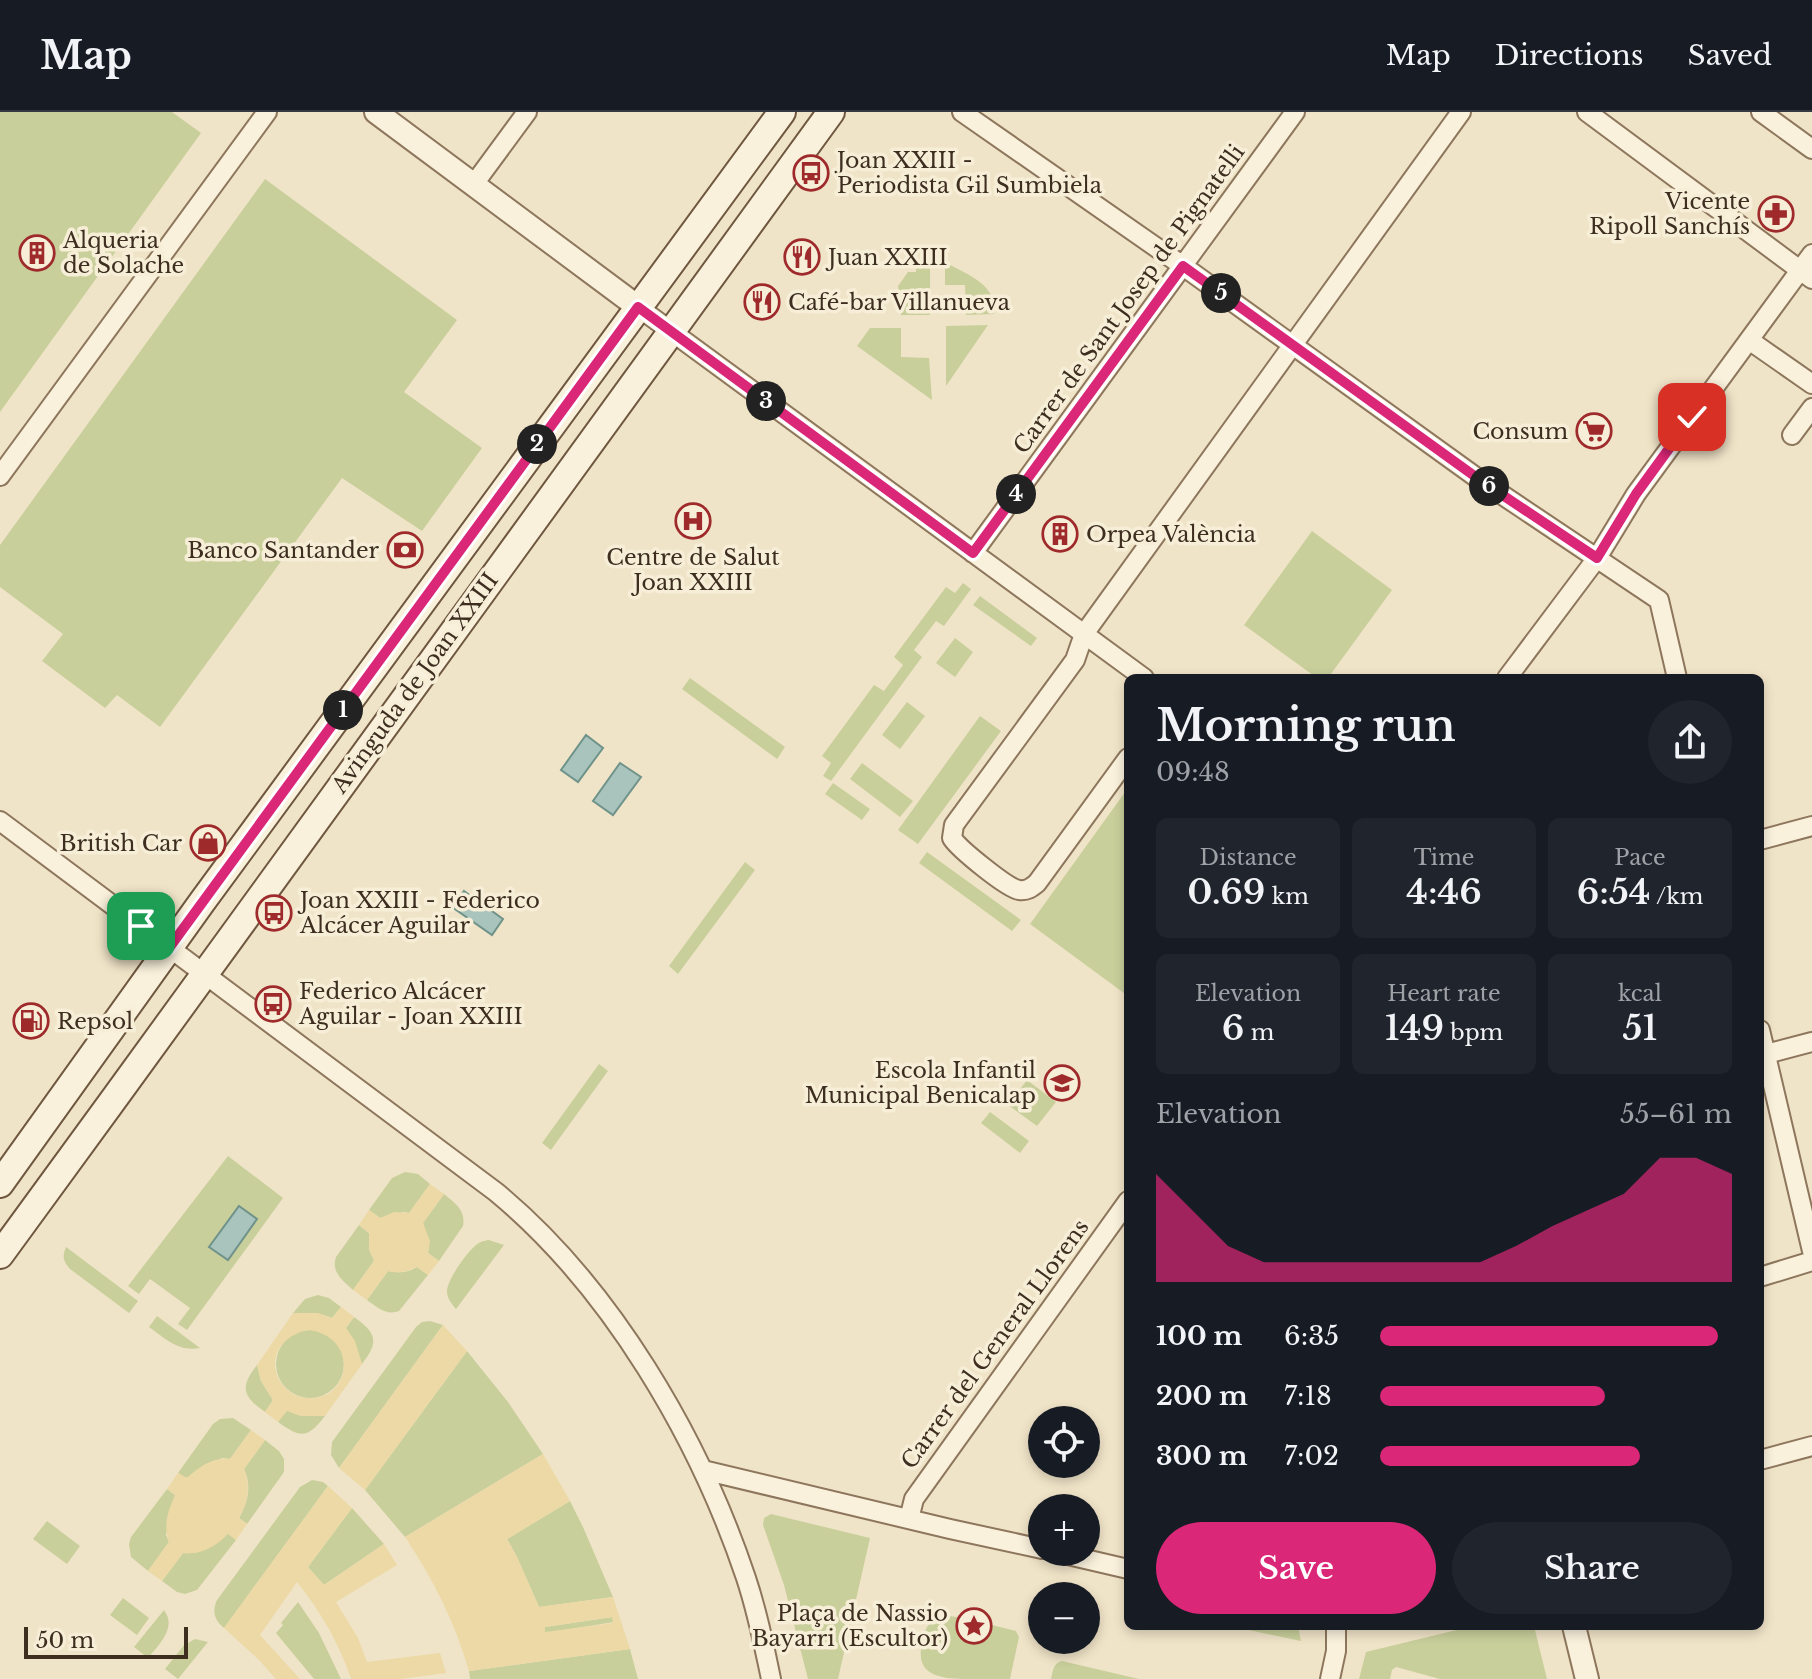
<!DOCTYPE html>
<meta charset="utf-8">
<style>
:root{--surface:#171b24;--page:#20242c;--text:#f1f3f6;--muted:#9ea1a6;--line:#363941;--accent:#db2777}
body{margin:0;font-family:"Libre Baskerville",serif;background:var(--page);color:var(--text);height:100vh;display:flex;flex-direction:column;font-size:30px;white-space:nowrap}
*{box-sizing:border-box;margin:0}
p{font-size:26px;color:var(--muted)}
.icon{flex:none;width:44px;height:44px;fill:none;stroke:currentColor;stroke-width:2;stroke-linecap:round;stroke-linejoin:round}
.map{position:relative;flex:1;overflow:hidden}
.panel{position:absolute;left:1124px;top:562px;width:640px;height:956px;display:flex;flex-direction:column;background:var(--surface);border-radius:12px;box-shadow:0 4px 12px #0003}
.panel>*{flex:none}
.fabs{position:absolute;left:1028px;top:1294px;display:grid;gap:16px}
.fabs a{display:grid;place-items:center;width:72px;height:72px;border-radius:50%;background:var(--surface);box-shadow:0 4px 12px #0003;font-size:40px}
.scale{position:absolute;left:24px;bottom:20px;width:164px;box-sizing:border-box;padding-left:8px;border:4px solid #3d2e20;border-top:0;font-size:22px;line-height:28px;white-space:nowrap;color:#3d2e20;-webkit-text-stroke:6px #f7eed8;paint-order:stroke}
.pin{position:absolute;display:grid;place-items:center;width:68px;height:68px;color:#fff;margin:-34px;border-radius:16px;box-shadow:0 4px 12px #0006}
.km{position:absolute;width:40px;height:40px;margin:-20px;border-radius:50%;background:#222;color:#fff;font-size:22px;line-height:40px;text-align:center}
.round{display:grid;place-items:center;flex:none;width:84px;height:84px;border-radius:42px;background:var(--page)}
.summary{display:flex;align-items:center;justify-content:space-between;height:136px;padding:0 32px}
h1{font-size:44px;font-weight:600;line-height:60px}
.figures{display:grid;grid-template-columns:repeat(3,1fr);gap:12px;height:136px;padding:8px 32px}
.figures div{display:grid;align-content:center;border-radius:12px;background:var(--page);text-align:center}
.figures b{font-size:34px;font-weight:600}
.figures small{font-size:22px;font-weight:400}
.figures p{font-size:22px}
.chart{height:224px;padding:16px 32px}
.chart p{display:flex;justify-content:space-between}
.chart svg{width:100%;height:144px;margin-top:8px;fill:var(--accent);opacity:.7}
.button{display:flex;gap:16px;margin-top:auto;padding:16px 32px}
.button a{flex:1;height:92px;border-radius:48px;background:var(--accent);color:#fff;font-size:32px;font-weight:600;line-height:92px;text-align:center}
.button a+a{background:var(--page);color:var(--text)}
ul{padding:0 32px;list-style:none;font-size:26px}
li{display:grid;grid-template-columns:128px 96px 1fr;align-items:center;height:60px}
li i{height:20px;border-radius:10px;background:var(--accent)}
header{display:flex;align-items:center;gap:48px;box-sizing:border-box;height:112px;padding:0 40px;background:var(--surface);border-bottom:2px solid var(--line)}
header strong{font-size:38px}
nav{display:flex;gap:44px;margin-inline-start:auto;font-size:28px}
.map>svg:first-child{display:block}
</style>
<header>
<strong>Map</strong>
<nav><a>Map</a><a>Directions</a><a>Saved</a></nav>
</header>
<div class="map">
<svg width="1812" height="1567" viewBox="0 0 1812 1567">
<rect width="100%" height="100%" fill="#f0e4c8"/>
<path fill="#c9cf9b" d="M0,0H172L201,21L0,300Z
M265,67L457,208L404,280L482,336L422,419L342,366L160,615L117,583L105,596L42,549L63,522L0,475V433Z
M930,146V203H901L898,174L908,160H916V151Z
M945,150C967,163 998,172 994,202L966,203L965,173H945Z
M988,213L946,274V214Z
M870,216H901V245L929,246L932,288L857,234Z
M1312,419L1392,478L1328,566H1317L1244,513Z
M963,471L971,477L944,514L936,509L914,538L922,545L831,669L823,664L831,651L822,644L874,573L884,579L903,553L894,545L946,475L955,481Z
M980,484L1037,526L1031,534L973,493Z
M955,526L973,540L955,565L936,551Z
M690,566L785,635L777,647L682,577Z
M907,590L925,604L900,637L882,623Z
M980,604L1001,619L918,732L898,718Z
M862,651L913,689L900,705L850,667Z
M833,671L870,697L862,708L825,682Z
M1128,676V884L1030,812Z
M927,740L1021,808L1012,819L919,751Z
M745,750L755,758L678,862L669,854Z
M599,952L608,959L551,1038L542,1031Z
M1027,968L1056,990L1037,1014L1008,993Z
M990,1000L1029,1029L1020,1041L981,1011Z
M228,1044L283,1086L187,1218L178,1212L190,1196L150,1167L139,1182L128,1174Z
M405,1060L418,1062L430,1072L409,1101L404,1100L380,1106L369,1098L392,1066Z
M444,1082C455,1091 466,1098 463,1114L439,1149L428,1141L429,1135L423,1111Z
M359,1113L369,1121L374,1149L353,1178C342,1168 331,1160 336,1145Z
M489,1128L504,1133L456,1197C451,1191 447,1186 447,1179C447,1168 467,1140 476,1133C481,1129 483,1129 489,1128Z
M66,1135L138,1189L129,1201L70,1157C63,1149 62,1145 66,1135Z
M417,1155L428,1163L399,1199C386,1204 377,1195 367,1188L388,1159C400,1161 407,1161 417,1155Z
M318,1183L329,1186L341,1195L332,1206L317,1201H293L305,1187Z
M157,1204L200,1236C178,1240 166,1227 149,1215Z
M354,1205C377,1221 379,1230 362,1252L346,1216Z
M430,1209L443,1213L339,1356L331,1343L332,1330L416,1215L422,1210Z
M276 1252a34 34 0 1 1 68 0a34 34 0 1 1-68 0Z
M467,1239L508,1290L543,1342L405,1425L365,1378Z
M257,1253L261,1269L273,1288L265,1300C242,1284 240,1275 257,1253Z
M286,1298L301,1304H325C308,1326 301,1327 278,1310Z
M233,1306L251,1318L230,1347L222,1346L186,1366L178,1361L213,1312L220,1307Z
M265,1328L279,1339L284,1347V1360L247,1412L239,1406C248,1390 252,1374 244,1357Z
M312,1368L323,1370L328,1374L224,1516C214,1508 212,1499 217,1488L300,1375Z
M167,1377L175,1383L166,1423L169,1430L148,1459L131,1445L129,1432L131,1425Z
M570,1389L583,1415L613,1485L539,1495L517,1445L507,1427Z
M352,1396L384,1432L324,1473L308,1455Z
M771,1402L870,1426L838,1567H808L784,1473L763,1413L764,1406Z
M47,1409L80,1434L67,1452L33,1427Z
M228,1421L236,1428L197,1478L185,1482L177,1480L162,1469L183,1441C203,1443 213,1433 228,1421Z
M123,1486L149,1506L137,1523L110,1503Z
M298,1490L319,1521L341,1567H314L276,1521L283,1513L281,1511Z
M164,1498C177,1516 160,1531 148,1546L134,1535Z
M942,1503L964,1506L1016,1519L1019,1525L1010,1567C997,1567 985,1567 972,1567C946,1567 914,1567 922,1532C924,1518 928,1508 942,1503Z
M613,1505L614,1510L545,1521V1515Z
M1254,1514H1298L1301,1529L1244,1517Z
M1473,1514H1534L1547,1567H1440L1396,1555L1392,1558L1390,1567H1359L1366,1540Z
M195,1527L208,1530L178,1567L165,1557L184,1533Z
M630,1537L638,1567H470L469,1559Z
M1062,1549L1139,1567H1051C1053,1559 1053,1551 1062,1549Z"/>
<path fill="#ecd9a5" fill-rule="evenodd" d="M430,1072L444,1082L423,1111L430,1129L428,1141L439,1149L428,1163L417,1155C407,1160 399,1162 388,1159L367,1188L353,1178L374,1149L369,1138V1121L359,1113L369,1098L380,1106L394,1100L409,1101Z
M341,1195L354,1205L346,1216L355,1229L362,1252L325,1304H301L287,1299L278,1310L265,1300L273,1288L261,1269L257,1253L293,1201H317L332,1206ZM309,1218C360,1225 351,1290 307,1286C297,1286 288,1280 282,1272C264,1247 283,1222 309,1218Z
M443,1213L467,1239L365,1378L339,1356Z
M251,1318L265,1328L244,1357C251,1374 248,1390 239,1406L247,1412L236,1428L228,1422C215,1435 201,1443 183,1441L162,1469L148,1459L169,1430C163,1413 168,1399 175,1383L167,1377L178,1361L187,1366C199,1355 212,1345 230,1347Z
M543,1342L570,1389L507,1427L517,1445L539,1495L613,1485L630,1537L469,1559C455,1510 433,1467 405,1425ZM612,1505L613,1511L545,1520V1515Z
M328,1374L352,1396L308,1455L324,1473L384,1432L397,1453L336,1490L358,1526L367,1550L440,1541L446,1561L401,1567H351C339,1531 321,1500 297,1470L260,1523L300,1567H276L259,1548L224,1516Z"/>
<path fill="#a9c4bc" stroke="#6f938a" stroke-width="2" d="M586,623L603,636L578,670L561,658Z
M620,651L641,665L613,703L593,689Z
M464,779L503,807L492,823L452,795Z
M239,1094L257,1107L228,1148L209,1135Z"/>
<g fill="none" stroke-linecap="round" stroke-linejoin="round">
<defs>
<path id="minor" d="M962,0L1183,154L1480,368L1659,488L1677,566
M1587,0L1812,167
M1761,0L1812,37
M474,72L527,0
M638,195L1144,566
M1749,228L1812,272
M1792,323L1812,296
M0,364L267,0
M973,441L1295,0
M1507,566L1597,446L1636,382L1812,142
M1128,646L1037,771C1031,776 1027,779 1019,778C1007,776 959,737 952,726L954,713L1075,548L1084,522L1461,0
M0,709L496,1080C611,1175 699,1326 746,1466C757,1499 764,1533 771,1567
M1760,728L1812,714
M1760,918L1812,1139
M1766,942L1812,930
M1760,1165L1812,1149
M1760,1348L1812,1334
M703,1358L950,1417L1042,1437
M909,1407L914,1387L1128,1089
M1055,1440L1128,1457
M1330,1567L1336,1539V1514"/>
<path id="tertiary" d="M376,0L638,195
M1574,1514L1587,1567"/>
<path id="secondary" d="M0,1072L202,790L782,0
M0,1143C278,763 553,381 831,0"/>
</defs>
<use href="#minor" stroke="#8d765c" stroke-width="22"/>
<use href="#tertiary" stroke="#8d765c" stroke-width="26"/>
<use href="#secondary" stroke="#6f573f" stroke-width="30"/>
<use href="#minor" stroke="#faf1dc" stroke-width="18"/>
<use href="#tertiary" stroke="#faf1dc" stroke-width="22"/>
<use href="#secondary" stroke="#faf1dc" stroke-width="26"/>
</g>
<g fill="none" stroke-linecap="round" stroke-linejoin="round">
<defs>
<path id="route" d="M141,814L169,836L638,195L973,441L1183,154L1480,368L1597,446L1636,382L1692,305"/>
</defs>
<use href="#route" stroke="#fff" stroke-width="16"/>
<use href="#route" stroke="#db2777" stroke-width="10"/>
</g>
<defs>
<symbol id="bus-ring" viewBox="-11 -11 22 22"><circle r="9.5" fill="#f7eed8" stroke="#9e2a2b" stroke-width="1.5"/><path d="M-5-6H5V4H4V6H2V4H-2V6H-4V4H-5ZM-3.5-4V0h7V-4ZM-3.5 1.2v1.5H-2V1.2ZM2 1.2v1.5H3.5V1.2Z" fill="#9e2a2b"/></symbol>
<symbol id="pharmacy-ring" viewBox="-11 -11 22 22"><circle r="9.5" fill="#f7eed8" stroke="#9e2a2b" stroke-width="1.5"/><path d="M-2-6h4v4h4v4h-4v4h-4v-4h-4v-4h4Z" fill="#9e2a2b"/></symbol>
<symbol id="building-ring" viewBox="-11 -11 22 22"><circle r="9.5" fill="#f7eed8" stroke="#9e2a2b" stroke-width="1.5"/><path d="M-4-6H4V6H1V3H-1V6H-4ZM-2.5-4.3h1.7v1.8h-1.7ZM.8-4.3h1.7v1.8H.8ZM-2.5-1h1.7V.8h-1.7ZM.8-1h1.7V.8H.8Z" fill="#9e2a2b"/></symbol>
<symbol id="restaurant-ring" viewBox="-11 -11 22 22"><circle r="9.5" fill="#f7eed8" stroke="#9e2a2b" stroke-width="1.5"/><path d="M-5-6h1v4h1v-4h1v4h1v-4h1v5L-1.5 .5V6h-2V.5L-5-1ZM5-6V6H3V1.5H1.5Q1.5-4 5-6Z" fill="#9e2a2b"/></symbol>
<symbol id="supermarket-ring" viewBox="-11 -11 22 22"><circle r="9.5" fill="#f7eed8" stroke="#9e2a2b" stroke-width="1.5"/><path d="M-6-5.5h2.5l.6 2H6L4.5 2H-2.5L-4.4-4H-6ZM-1.5 3.2a1.3 1.3 0 1 0 .1 0ZM3 3.2a1.3 1.3 0 1 0 .1 0Z" fill="#9e2a2b"/></symbol>
<symbol id="hospital-ring" viewBox="-11 -11 22 22"><circle r="9.5" fill="#f7eed8" stroke="#9e2a2b" stroke-width="1.5"/><path d="M-5-5h3v3.5h4V-5h3V5h-3V1.5h-4V5h-3Z" fill="#9e2a2b"/></symbol>
<symbol id="bank-ring" viewBox="-11 -11 22 22"><circle r="9.5" fill="#f7eed8" stroke="#9e2a2b" stroke-width="1.5"/><path d="M-6-4H6V4H-6ZM0-2.3a2.3 2.3 0 1 0 0 4.6a2.3 2.3 0 1 0 0-4.6Z" fill="#9e2a2b"/></symbol>
<symbol id="shop-ring" viewBox="-11 -11 22 22"><circle r="9.5" fill="#f7eed8" stroke="#9e2a2b" stroke-width="1.5"/><path d="M-5-2.5h2.3a2.7 3.5 0 0 1 5.4 0H5L5.5 6h-11ZM-1.5-2.5h3a1.5 2.3 0 0 0-3 0Z" fill="#9e2a2b"/></symbol>
<symbol id="fuel-ring" viewBox="-11 -11 22 22"><circle r="9.5" fill="#f7eed8" stroke="#9e2a2b" stroke-width="1.5"/><path d="M-5.5-6h7V0h2V4h1.3V-2.5L3-4.5l.8-.8L6-3V5H2.5V1h-1V6h-7ZM-4.2-4.7v3.2H.2V-4.7Z" fill="#9e2a2b"/></symbol>
<symbol id="school-ring" viewBox="-11 -11 22 22"><circle r="9.5" fill="#f7eed8" stroke="#9e2a2b" stroke-width="1.5"/><path d="M0-5L7-2L0 1L-7-2ZM-4 1L0 2.5L4 1V4Q0 6-4 4Z" fill="#9e2a2b"/></symbol>
<symbol id="sight-ring" viewBox="-11 -11 22 22"><circle r="9.5" fill="#f7eed8" stroke="#9e2a2b" stroke-width="1.5"/><path d="M0-6L1.8-2.2L6-1.7L2.9 1.2L3.7 5.4L0 3.3L-3.7 5.4L-2.9 1.2L-6-1.7L-1.8-2.2Z" fill="#9e2a2b"/></symbol>
</defs>
<g fill-rule="evenodd">
<use href="#bus-ring" x="791" y="41" width="40" height="40"/>
<use href="#pharmacy-ring" x="1756" y="82" width="40" height="40"/>
<use href="#building-ring" x="17" y="121" width="40" height="40"/>
<use href="#restaurant-ring" x="782" y="125" width="40" height="40"/>
<use href="#restaurant-ring" x="742" y="170" width="40" height="40"/>
<use href="#supermarket-ring" x="1574" y="299" width="40" height="40"/>
<use href="#hospital-ring" x="673" y="389" width="40" height="40"/>
<use href="#building-ring" x="1040" y="402" width="40" height="40"/>
<use href="#bank-ring" x="385" y="418" width="40" height="40"/>
<use href="#shop-ring" x="188" y="711" width="40" height="40"/>
<use href="#bus-ring" x="254" y="781" width="40" height="40"/>
<use href="#bus-ring" x="253" y="872" width="40" height="40"/>
<use href="#fuel-ring" x="11" y="889" width="40" height="40"/>
<use href="#school-ring" x="1042" y="951" width="40" height="40"/>
<use href="#sight-ring" x="954" y="1494" width="40" height="40"/>
</g>
<g text-anchor="middle" dominant-baseline="central" stroke-width="7" stroke-linejoin="round" paint-order="stroke">
<g font-size="22" fill="#3d2e20" stroke="#f7eed8" text-anchor="start">
<text x="837" y="48">Joan XXIII -<tspan x="837" dy="25">Periodista Gil Sumbiela</tspan></text>
<text x="1750" y="89" text-anchor="end">Vicente<tspan x="1750" dy="25">Ripoll Sanchís</tspan></text>
<text x="63" y="128">Alqueria<tspan x="63" dy="25">de Solache</tspan></text>
<text x="828" y="145">Juan XXIII</text>
<text x="788" y="190">Café-bar Villanueva</text>
<text x="1568" y="319" text-anchor="end">Consum</text>
<text x="1086" y="422">Orpea València</text>
<text x="379" y="438" text-anchor="end">Banco Santander</text>
<text x="693" y="445" text-anchor="middle">Centre de Salut<tspan x="693" dy="25">Joan XXIII</tspan></text>
<text x="182" y="731" text-anchor="end">British Car</text>
<text x="300" y="788">Joan XXIII - Federico<tspan x="300" dy="25">Alcácer Aguilar</tspan></text>
<text x="299" y="879">Federico Alcácer<tspan x="299" dy="25">Aguilar - Joan XXIII</tspan></text>
<text x="57" y="909">Repsol</text>
<text x="1036" y="958" text-anchor="end">Escola Infantil<tspan x="1036" dy="25">Municipal Benicalap</tspan></text>
<text x="948" y="1501" text-anchor="end">Plaça de Nassio<tspan x="948" dy="25">Bayarri (Escultor)</tspan></text>
</g>
<g font-size="22" fill="#3d2e20" stroke="#f7eed8">
<text transform="translate(1129 187) rotate(-54)">Carrer de Sant Josep de Pignatelli</text>
<text transform="translate(415 571) rotate(-54)">Avinguda de Joan XXIII</text>
<text transform="translate(995 1232) rotate(-54)">Carrer del General Llorens</text>
</g>
</g>
</svg>
<div class="fabs">
<a><svg class="icon" aria-label="locate" viewBox="0 0 24 24"><circle cx="12" cy="12" r="6"/><path d="M12 2v4M12 18v4M2 12h4M18 12h4"/></svg></a>
<a>+</a>
<a>−</a>
</div>
<div class="scale">50 m</div>
<div class="pin" style="left:141px;top:814px;background:#1e9e55"><svg class="icon" aria-label="arrive" viewBox="0 0 24 24"><path d="M6 21V4h12l-3 4 3 4H6"/></svg></div>
<div class="pin" style="left:1692px;top:305px;background:#d93025"><svg class="icon" aria-label="check" viewBox="0 0 24 24"><path d="M5 12l5 5 9-10"/></svg></div>
<b class="km" style="left:343px;top:598px">1</b>
<b class="km" style="left:537px;top:332px">2</b>
<b class="km" style="left:766px;top:289px">3</b>
<b class="km" style="left:1016px;top:382px">4</b>
<b class="km" style="left:1221px;top:181px">5</b>
<b class="km" style="left:1489px;top:374px">6</b>
<section class="panel">
<div class="summary"><div><h1>Morning run</h1><p>09:48</p></div><a class="round"><svg class="icon" aria-label="share" viewBox="0 0 24 24"><path d="M12 15V3M7 8l5-5 5 5M5 13v7h14v-7"/></svg></a></div>
<div class="figures">
<div><p>Distance</p><b>0.69<small> km</small></b></div>
<div><p>Time</p><b>4:46</b></div>
<div><p>Pace</p><b>6:54<small> /km</small></b></div>
</div>
<div class="figures">
<div><p>Elevation</p><b>6<small> m</small></b></div>
<div><p>Heart rate</p><b>149<small> bpm</small></b></div>
<div><p>kcal</p><b>51</b></div>
</div>
<div class="chart"><p><span>Elevation</span>55–61 m</p>
<svg viewBox="0 0 160 44" preserveAspectRatio="none"><path d="M0 44V11L10 22L20 33L30 38L40 38L50 38L60 38L70 38L80 38L90 38L100 33L110 27L120 22L130 17L140 6L150 6L160 11V44z"/></svg>
</div>
<ul>
<li><b>100 m</b>6:35<i style="width:96%"></i></li>
<li><b>200 m</b>7:18<i style="width:64%"></i></li>
<li><b>300 m</b>7:02<i style="width:74%"></i></li>
</ul>
<div class="button"><a>Save</a><a>Share</a></div>
</section>
</div>
